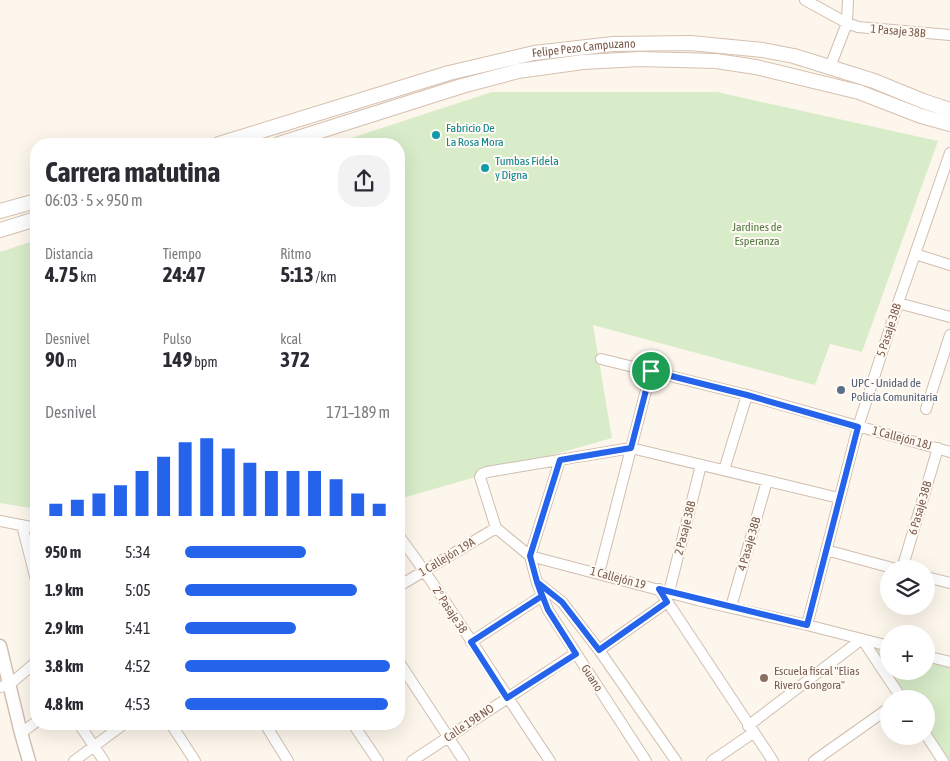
<!DOCTYPE html>
<html lang="es">
<meta charset="utf-8">
<style>
:root{--surface:#fff;--page:#f2f2f3;--text:#2b2b33;--muted:#7c7c81;--accent:#2563eb}
body{margin:0;font-family:"Asap Condensed",sans-serif;background:var(--page);color:var(--text);height:100vh;display:flex;flex-direction:column;font-size:19px;white-space:nowrap}
*{box-sizing:border-box;margin:0}
p{font-size:16px;color:var(--muted)}
.icon{flex:none;width:28px;height:28px;fill:none;stroke:currentColor;stroke-width:2;stroke-linecap:round;stroke-linejoin:round}
.map{position:relative;flex:1;overflow:hidden}
.drawer{position:absolute;left:30px;top:138px;width:375px;height:592px;display:flex;flex-direction:column;background:var(--surface);border-radius:20px;box-shadow:0 5px 20px #0002}
.drawer>*{flex:none}
.buttons{position:absolute;left:880px;top:560px;display:grid;gap:10px}
.buttons a{display:grid;place-items:center;width:55px;height:55px;border-radius:50%;background:var(--surface);box-shadow:0 5px 20px #0002;font-size:25px}
.pin{position:absolute;display:grid;place-items:center;width:42px;height:42px;color:#fff;margin:-21px;border:2px solid #fff;border-radius:50%;box-shadow:0 1px 5px #0007}
.round{display:grid;place-items:center;flex:none;width:52px;height:52px;border-radius:20px;background:var(--page)}
.head{display:flex;align-items:center;justify-content:space-between;height:85px;padding:0 15px}
h1{font-size:28px;font-weight:700;line-height:38px}
.stats{display:grid;grid-template-columns:repeat(3,1fr);gap:8px;height:85px;padding:5px 15px}
.stats div{display:grid;align-content:center}
.stats b{font-size:21px;font-weight:700}
.stats small{font-size:14px;font-weight:400}
.stats p{font-size:14px}
.chart{height:140px;padding:10px 15px}
.chart p{display:flex;justify-content:space-between}
.chart svg{width:100%;height:90px;margin-top:5px;stroke:var(--accent);stroke-width:6}
ul{padding:0 15px;list-style:none;font-size:16px}
li{display:grid;grid-template-columns:80px 60px 1fr;align-items:center;height:38px}
li i{height:12px;border-radius:6px;background:var(--accent)}
.map>svg:first-child{display:block}
</style>
<div class="map">
<svg width="950" height="761" viewBox="0 0 950 761">
<rect width="100%" height="100%" fill="#fdf6ec"/>
<path fill="#d8ecc9" d="M492,92H717L938,141L862,352L830,344L815,385L593,325L612,438L399,499V144H333Z
M36,240V509L0,503V252Z
M869,644L889,650V671H926V660L950,666V761H948L926,729V699H906Z"/>
<g fill="none" stroke-linecap="round" stroke-linejoin="round">
<defs>
<path id="minor" d="M805,0L847,23L858,27L950,35
M830,67L847,23L848,0
M915,254L950,265
M898,303L950,317
M601,359L747,395L950,452
M926,409L950,335
M560,460L530,556L537,583L548,610L646,761
M724,470L747,395
M839,498L631,448L487,472L482,474L480,477L496,528L530,556L697,600L807,625L889,646
M0,521L36,528
M22,525L36,580
M399,536C453,608 499,686 550,761
M826,550L896,569
M902,569L938,448
M599,573L651,371
M926,577L950,583
M538,583L562,602L599,650L676,761
M399,586L496,528
M659,589L773,761
M669,592L701,465
M731,607L767,481
M807,625L858,427L898,303L950,153
M862,639L902,699
M471,642L542,596
M599,650L667,602
M926,656L950,662
M399,662L464,761
M0,687L9,685L36,662
M79,724L104,761
M171,724L195,761
M265,724L288,761
M353,724L378,761
M748,726L862,639
M21,733L36,722
M926,735L943,761
M74,761L124,724
M412,761L576,653
M712,761L753,733
M814,761L889,708"/>
<path id="tertiary" d="M0,646L21,733L29,761"/>
<g id="secondary">
<path id="s1" d="M219,144L449,73L534,53L613,44L690,43L763,50L794,56L874,81L923,101L950,110"/>
<path d="M279,144L462,86L518,71L583,62L640,59L716,61L756,67L859,92L921,116L950,124"/>
<path d="M0,211L36,201"/>
<path d="M0,230L36,219"/>
</g>
</defs>
<use href="#minor" stroke="#d1beb0" stroke-width="12"/>
<use href="#tertiary" stroke="#d1beb0" stroke-width="15"/>
<use href="#secondary" stroke="#d6c0b0" stroke-width="16"/>
<use href="#minor" stroke="#fff" stroke-width="10"/>
<use href="#tertiary" stroke="#fff" stroke-width="12"/>
<use href="#secondary" stroke="#fff" stroke-width="14"/>
</g>
<g fill="none" stroke-linecap="round" stroke-linejoin="round">
<defs>
<path id="route" d="M651,371L631,448L560,460L530,556L537,582L548,610L576,654L507,698L471,642L542,596L537,582L562,602L599,650L667,602L659,589L807,625L858,427L747,395L651,371"/>
</defs>
<use href="#route" stroke="#fff" stroke-width="10"/>
<use href="#route" stroke="#2563eb" stroke-width="6"/>
</g>
<g fill="#0f9aa8" stroke="#fffaf3" stroke-width="2">
<circle cx="436" cy="135" r="5"/>
<circle cx="485" cy="168" r="5"/>
</g>
<circle fill="#5c6f8a" stroke="#fffaf3" stroke-width="2" cx="841" cy="390" r="5"/>
<circle fill="#8d6e63" stroke="#fffaf3" stroke-width="2" cx="764" cy="678" r="5"/>
<g text-anchor="middle" dominant-baseline="central" stroke-width="4" stroke-linejoin="round" paint-order="stroke">
<g font-size="12" fill="#7a5c4d" stroke="#fffaf3">
<text transform="translate(898 31) rotate(5)">1 Pasaje 38B</text>
<text stroke="none"><textPath href="#s1" startOffset="378">Felipe Pezo Campuzano</textPath></text>
<text transform="translate(889 330) rotate(-72)">5 Pasaje 38B</text>
<text transform="translate(902 438) rotate(15)">1 Callejón 18J</text>
<text transform="translate(920 508) rotate(-74)">6 Pasaje 38B</text>
<text transform="translate(685 528) rotate(-76)">2 Pasaje 38B</text>
<text transform="translate(749 544) rotate(-74)">4 Pasaje 38B</text>
<text transform="translate(447 557) rotate(-31)">1 Callejón 19A</text>
<text transform="translate(618 578) rotate(15)">1 Callejón 19</text>
<text transform="translate(450 610) rotate(57)">2° Pasaje 38</text>
<text transform="translate(592 678) rotate(57)">Guano</text>
<text transform="translate(469 723) rotate(-34)">Calle 19B NO</text>
</g>
<g font-size="12" fill="#0d838f" stroke="#fffaf3" text-anchor="start">
<text x="446" y="128">Fabricio De<tspan x="446" dy="14">La Rosa Mora</tspan></text>
<text x="495" y="161">Tumbas Fidela<tspan x="495" dy="14">y Digna</tspan></text>
</g>
<g font-size="12" fill="#537a41" stroke="#fffaf3">
<text x="757" y="227">Jardines de<tspan x="757" dy="14">Esperanza</tspan></text>
</g>
<g font-size="12" fill="#4e5e75" stroke="#fffaf3" text-anchor="start">
<text x="851" y="383">UPC - Unidad de<tspan x="851" dy="14">Policia Comunitaria</tspan></text>
</g>
<g font-size="12" fill="#785e54" stroke="#fffaf3" text-anchor="start">
<text x="774" y="671">Escuela fiscal "Elias<tspan x="774" dy="14">Rivero Gongora"</tspan></text>
</g>
</g>
</svg>
<div class="buttons">
<a><svg class="icon" aria-label="layers" viewBox="0 0 24 24"><path d="M12 4l9 5-9 5-9-5zM3 14l9 5 9-5"/></svg></a>
<a>+</a>
<a>−</a>
</div>
<div class="pin" style="left:651px;top:371px;background:#1e9e55"><svg class="icon" aria-label="arrive" viewBox="0 0 24 24"><path d="M6 21V4h12l-3 4 3 4H6"/></svg></div>
<section class="drawer">
<div class="head"><div><h1>Carrera matutina</h1><p>06:03 · 5 × 950 m</p></div><a class="round"><svg class="icon" aria-label="share" viewBox="0 0 24 24"><path d="M12 15V3M7 8l5-5 5 5M5 13v7h14v-7"/></svg></a></div>
<div class="stats">
<div><p>Distancia</p><b>4.75<small> km</small></b></div>
<div><p>Tiempo</p><b>24:47</b></div>
<div><p>Ritmo</p><b>5:13<small> /km</small></b></div>
</div>
<div class="stats">
<div><p>Desnivel</p><b>90<small> m</small></b></div>
<div><p>Pulso</p><b>149<small> bpm</small></b></div>
<div><p>kcal</p><b>372</b></div>
</div>
<div class="chart"><p><span>Desnivel</span>171–189 m</p>
<svg viewBox="0 0 160 44" preserveAspectRatio="none"><path d="M5 44V38M15 44V36M25 44V33M35 44V29M45 44V22M55 44V15M65 44V8M75 44V6M85 44V11M95 44V18M105 44V22M115 44V22M125 44V22M135 44V26M145 44V33M155 44V38"/></svg>
</div>
<ul>
<li><b>950 m</b>5:34<i style="width:59%"></i></li>
<li><b>1.9 km</b>5:05<i style="width:84%"></i></li>
<li><b>2.9 km</b>5:41<i style="width:54%"></i></li>
<li><b>3.8 km</b>4:52<i style="width:100%"></i></li>
<li><b>4.8 km</b>4:53<i style="width:99%"></i></li>
</ul>
</section>
</div>
